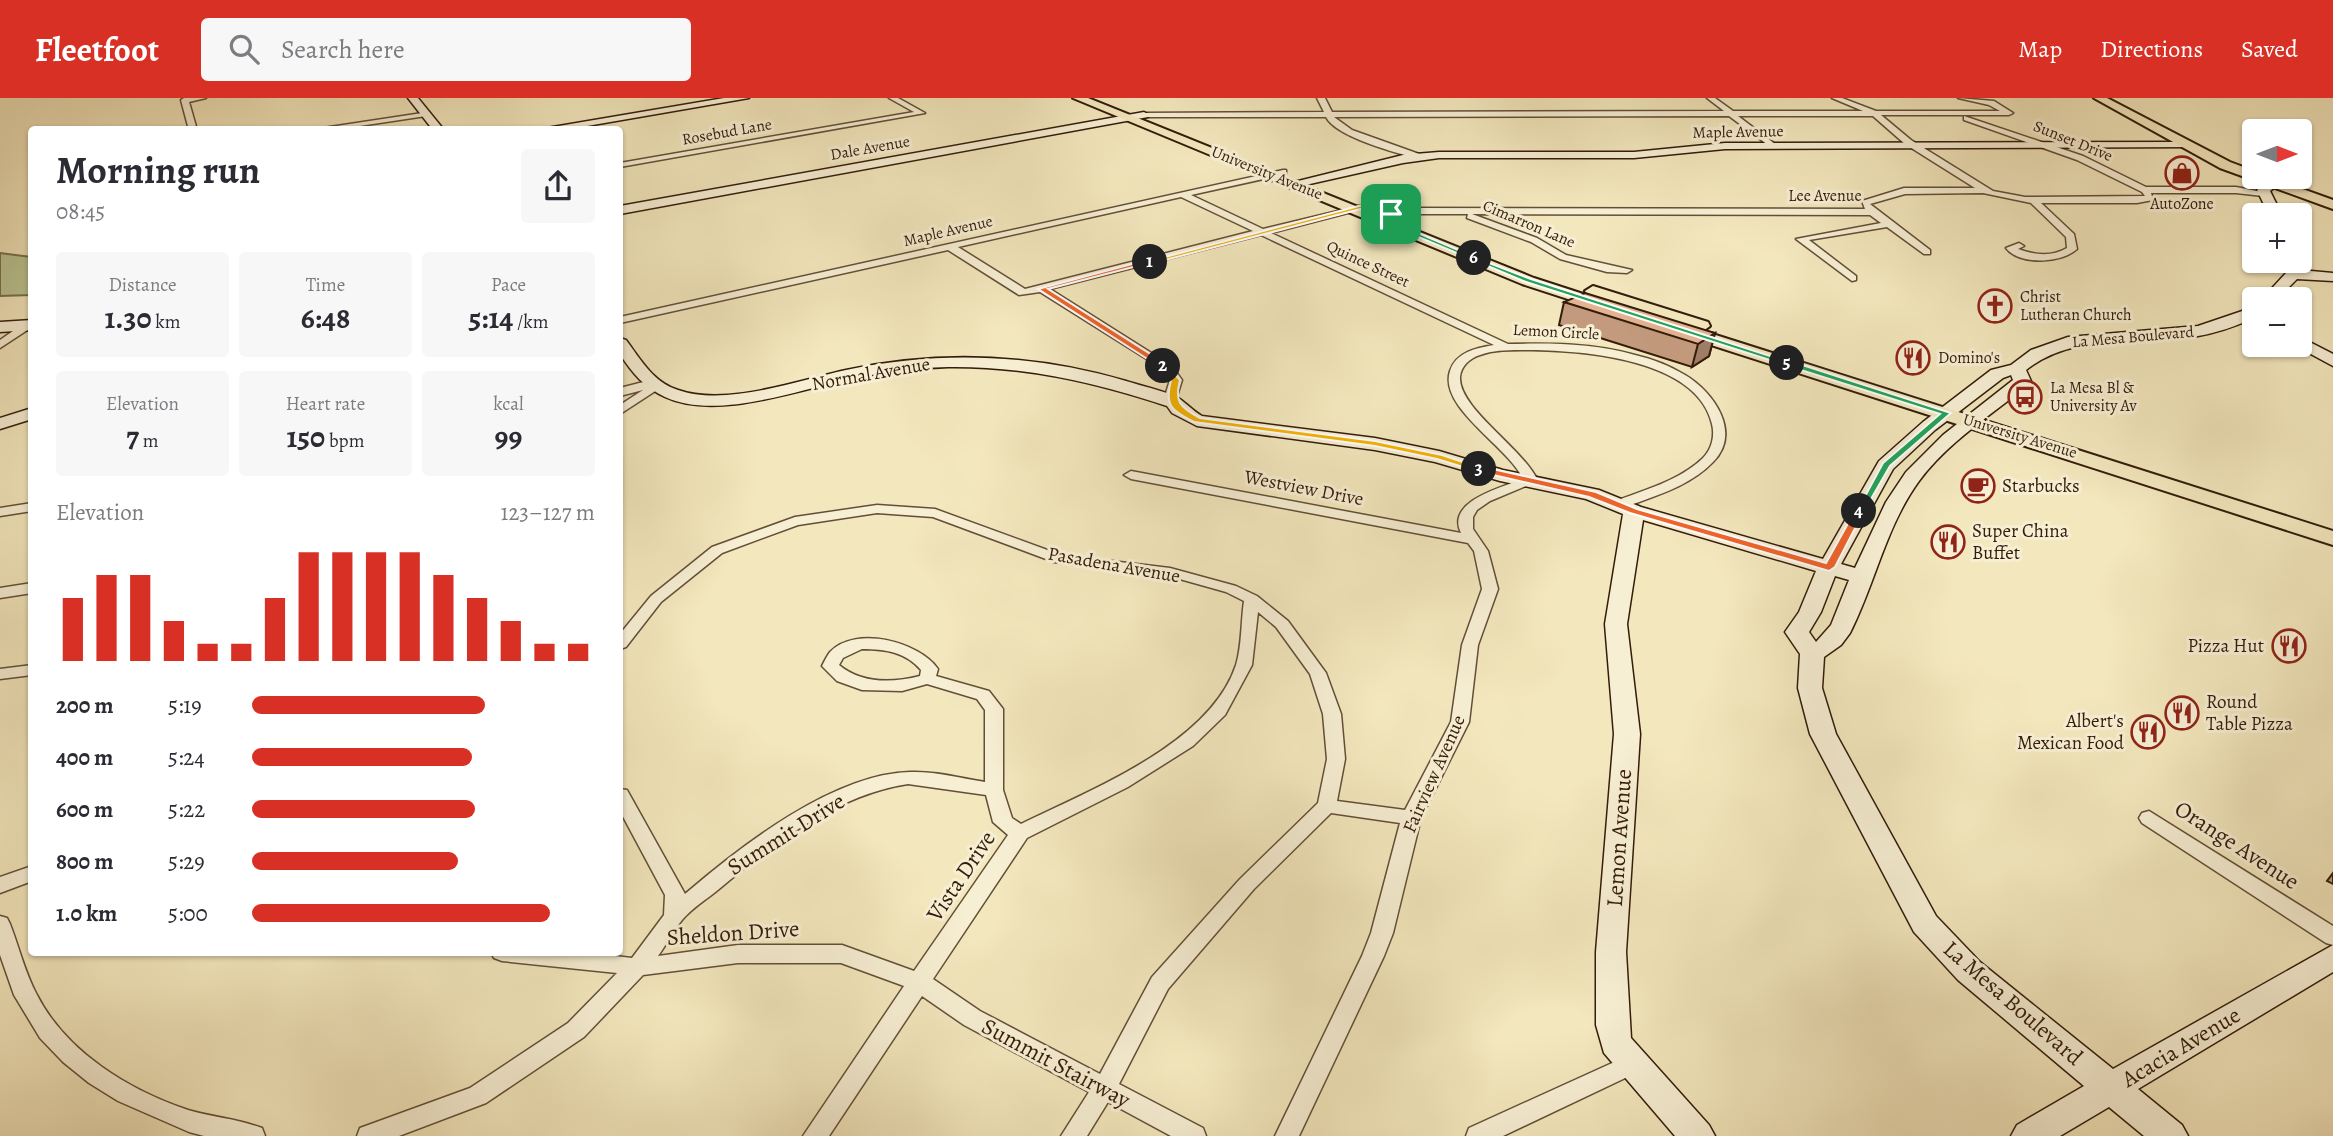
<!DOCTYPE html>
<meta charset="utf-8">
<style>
:root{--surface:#fff;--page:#f7f7f7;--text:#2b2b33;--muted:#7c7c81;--accent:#d93025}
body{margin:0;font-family:Alegreya,serif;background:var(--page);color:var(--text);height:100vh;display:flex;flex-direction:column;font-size:26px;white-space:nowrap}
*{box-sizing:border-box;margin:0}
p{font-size:23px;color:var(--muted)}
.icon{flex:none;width:38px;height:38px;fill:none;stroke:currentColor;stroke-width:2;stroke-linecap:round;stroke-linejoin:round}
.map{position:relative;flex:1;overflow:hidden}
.panel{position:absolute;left:28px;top:28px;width:595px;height:830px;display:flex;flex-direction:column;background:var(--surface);border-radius:7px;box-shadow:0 2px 5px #0004}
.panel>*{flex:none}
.needle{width:46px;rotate:90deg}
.fabs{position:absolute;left:2242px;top:21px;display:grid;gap:14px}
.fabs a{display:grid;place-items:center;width:70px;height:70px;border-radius:7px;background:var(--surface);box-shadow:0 2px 5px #0004;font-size:35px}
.pin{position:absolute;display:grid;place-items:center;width:60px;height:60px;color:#fff;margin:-30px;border-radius:14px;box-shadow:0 4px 10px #0006}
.km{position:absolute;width:35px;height:35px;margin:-18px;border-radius:50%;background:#222;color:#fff;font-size:19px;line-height:35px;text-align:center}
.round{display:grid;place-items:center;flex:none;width:74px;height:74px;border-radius:7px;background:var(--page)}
.headline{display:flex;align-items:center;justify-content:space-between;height:119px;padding:0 28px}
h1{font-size:38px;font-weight:700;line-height:52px}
.stats{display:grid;grid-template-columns:repeat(3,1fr);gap:10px;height:119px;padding:7px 28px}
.stats div{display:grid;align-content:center;border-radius:7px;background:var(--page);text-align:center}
.stats b{font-size:30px;font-weight:700}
.stats small{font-size:19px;font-weight:400}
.stats p{font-size:19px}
.chart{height:196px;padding:14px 28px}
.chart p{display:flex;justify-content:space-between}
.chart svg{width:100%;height:126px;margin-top:7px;stroke:var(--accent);stroke-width:6}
ul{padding:0 28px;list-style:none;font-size:23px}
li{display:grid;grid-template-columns:112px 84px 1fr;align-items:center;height:52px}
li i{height:18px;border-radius:9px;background:var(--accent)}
header{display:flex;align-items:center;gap:42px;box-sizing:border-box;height:98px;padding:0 35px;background:var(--accent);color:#fff}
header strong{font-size:33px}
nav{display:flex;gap:38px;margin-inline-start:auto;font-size:24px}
.search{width:490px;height:63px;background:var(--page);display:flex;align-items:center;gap:18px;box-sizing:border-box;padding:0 24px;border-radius:7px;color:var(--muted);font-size:26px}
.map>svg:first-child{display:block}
</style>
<header>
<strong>Fleetfoot</strong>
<div class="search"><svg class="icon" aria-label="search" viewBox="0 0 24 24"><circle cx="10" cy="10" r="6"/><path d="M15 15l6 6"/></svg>Search here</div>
<nav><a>Map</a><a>Directions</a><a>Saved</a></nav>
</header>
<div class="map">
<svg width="2333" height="1038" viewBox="0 0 2333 1038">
<rect width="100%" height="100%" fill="#f3e7bd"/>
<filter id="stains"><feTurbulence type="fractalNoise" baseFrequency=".00286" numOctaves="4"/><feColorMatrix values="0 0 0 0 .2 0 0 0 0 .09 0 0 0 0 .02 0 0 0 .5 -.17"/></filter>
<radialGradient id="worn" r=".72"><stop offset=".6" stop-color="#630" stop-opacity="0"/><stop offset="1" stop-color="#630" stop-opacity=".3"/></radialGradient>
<path fill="#bac592" stroke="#76704e" stroke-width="2" d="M0,155L31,159V197L0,198Z"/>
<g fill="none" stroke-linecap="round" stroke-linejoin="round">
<defs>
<path id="street" d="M184,0H206L189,4L197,32H189L181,2Z
M889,0H898L925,15L620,69V65L914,14Z
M1317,0H1325L1332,14L1724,13L1707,0H1715L1733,13H1863L1832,0H1842L1876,13H2000L1989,7L1958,0L1994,3L2013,15L2009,17H1881L1911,42L1993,93L2025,99L2145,98L2142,94L2077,62L1964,22V18L2083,58L2146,89H2236L2267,95L2263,98L2236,95H2151L2153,102L2137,105H2041L2074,136L2077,151C2062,165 2020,168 2006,150L2019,145L2024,148L2018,151C2034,157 2052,159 2067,150L2066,139L2031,105L1983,95L1905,96L1870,106L1930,152V156H1924L1887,129L1809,142L1856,178V182L1852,183L1796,141L1881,125L1870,117L1472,116L1537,140L1566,157L1632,172L1627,175L1607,174L1560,161L1531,144L1467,120L1468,116H1412L1376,123L1371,120L1412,110L1865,111L1862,103L1904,90H1975L1905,46L1873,18H1738L1775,46L1772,50L1729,18L1334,19L1352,32L1422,57L1419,61C1397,55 1336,39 1326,19H1144L1140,17L1144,15L1324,14Z
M429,14L426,18L333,32H310Z
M1283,72H1286V76L1191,97L1263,131L1371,105V109L1271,135L1508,246C1550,245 1594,245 1635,257C1653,261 1670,268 1685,277C1714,294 1742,335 1713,364C1689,389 1654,398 1623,410H1613L1611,407L1613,404C1644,392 1679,383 1703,360C1712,351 1715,338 1712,326C1697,261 1585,253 1532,252C1516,252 1496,251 1480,257C1470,260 1461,268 1460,279C1458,310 1523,350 1538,383L1490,403L1477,412L1473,419V431L1488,453L1498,491L1478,547L1469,624L1421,720L1393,835L1384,858L1299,1038H1275L1362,858L1371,835L1400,725L1331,715L1254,791L1168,891L1119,986L1203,1030L1206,1038H1171L1108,1004L1087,1038H1061L1089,994L964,927L922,898L829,1038H803L904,888L841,865H738L643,877L584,939L486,1005L399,1038H357L360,1030L470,990L568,925L617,875L502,863L494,860L491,854H580L632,860L664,817L665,797L620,713V691L627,692L685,796C741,748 833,676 910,674C935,673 960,680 985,684V612L977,601L927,586L902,593L862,592L837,583L822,568C824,564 827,558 830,554C856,527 919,544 938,571L936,578L989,593L1003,611V692L1012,720L1021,726C1090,692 1210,646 1236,567C1242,548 1241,523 1244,503L1226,494L1169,478L1054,464L933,419L877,415L798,427L722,455L661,504L626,549L620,551V536L651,498L712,449L795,419L877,407L935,411L1061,457L1170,470L1236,488L1257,498L1288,523L1326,575L1341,616L1345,661L1337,703L1405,712L1451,624L1462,547L1482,491L1474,453L1468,445L1131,381L1124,377L1131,373L1461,435C1445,403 1503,389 1523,381C1509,349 1438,310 1450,273C1456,254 1476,250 1494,247L1261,137L1050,191L1172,268L1182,282L1177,298L1179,304L1173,308L1169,307L1165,298L1170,282L1164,272L1040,194L1019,197L948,152L620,225V219ZM1181,99L1253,133L1025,191L958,149ZM1258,514L1276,529L1310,576L1323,616L1327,661L1318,705L1240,781L1152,879L1100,976L980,913L933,881L1027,740L1128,689L1193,648L1225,617L1252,567ZM862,551C885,551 906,554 921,572L920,578C892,585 862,586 839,567L843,560ZM908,686L986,697L993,724L1008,737L914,873L842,847H738L658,858C667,846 673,833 682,822C692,810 707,801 719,791C773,746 836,697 908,686Z
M23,226H31L32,229L0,250V242Z
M651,282L663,288L620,316V307L643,292L620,298V290Z
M32,405V413L0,418V410Z
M32,485V495L0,500V490Z
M32,567V577L0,581V571Z
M2149,713L2333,828V847L2326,845L2142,725L2139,720L2142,715Z
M32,768V783L0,795V779Z
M0,818L7,820L10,826C19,849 25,875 37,897C66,954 129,992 188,1012C212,1019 238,1021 262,1030L265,1038H204L189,1034L118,1003L89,985L63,964L40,940L14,897L0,857Z
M1632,956L1640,959L1644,966L1640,973L1503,1038H1466L1469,1030Z"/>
<path id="secondary" d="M408,0H418L444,32H433Z
M724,0H749L564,32H535Z
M1144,14L1149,17L1148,19L620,116V108Z
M2187,44L2191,45V49L1725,51L1634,60H1439L1403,65L1292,90L1286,86L1403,57L1439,54H1634L1725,45Z
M2276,79L2284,82L2270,93L2282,117H2269L2257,92Z
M2300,162V172L2333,175V183L2297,181L2277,201H2262L2286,175V163Z
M2254,209V220C2236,228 2217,235 2198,238C2140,247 2073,234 2026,272L2031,283L2028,287C1991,317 1948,344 1919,383C1886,428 1875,486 1850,535L1841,547L1824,559L1822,590L1836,636L1936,818L1980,864L2113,971L2333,847V874L2138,991L2182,1027L2188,1038H2144L2109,1009L2060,1038H2011L2017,1027L2084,988L1958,882L1914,834L1810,636L1798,590L1800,556L1785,534L1799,514L1816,473L1643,422L1627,526L1640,636L1626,854L1631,940L1709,1027L1715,1038H1675L1604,955L1596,927V854L1614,636L1605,526L1623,416L1586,401L1500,383L1435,364L1375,352L1197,328L1172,315L1167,308C1094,284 1025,268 948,269C912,270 877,275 842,283C792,294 714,322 665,299C644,289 632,275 620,256V240L626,242C641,262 653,284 678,292C726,309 799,282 846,272C940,252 1034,256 1126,283C1142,288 1161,292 1177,299C1185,304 1193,313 1202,318L1375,340L1439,353L1503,372L1599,392L1641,409L1823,461L1879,363L1923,324L1991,272L2011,267L2031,252L2068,239L2198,228ZM2011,277L2013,282L1943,337L1906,374L1886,404L1855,470L1841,466L1893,371L1935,332L2003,280ZM1835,478L1849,482L1831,527L1816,544L1809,534L1821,514Z
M32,222V232L0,234V224Z
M2300,239L2333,256V268L2294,247H2300Z
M32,310V321L0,331V320Z"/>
<path id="primary" d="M1073,0H1088L1534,180L1614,206L1616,209L1608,214L1522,186Z
M2094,0H2107L2230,64L2254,73V79H2269L2333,102V111L2220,70Z
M1593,188L1708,224L1710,228L1703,233L2333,433V447L1677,236L1674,232L1682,227L1587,196L1585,193Z"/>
</defs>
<use href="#street" stroke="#634f37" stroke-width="3"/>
<use href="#secondary" stroke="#331c0a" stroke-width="3"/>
<use href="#primary" stroke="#331c0a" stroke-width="4"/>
<use href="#street" fill="#f7efd4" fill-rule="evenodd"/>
<use href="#secondary" fill="#f7efd4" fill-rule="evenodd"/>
<use href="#primary" fill="#f3e7bd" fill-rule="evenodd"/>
</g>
<path fill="#c49a7e" stroke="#331c0a" stroke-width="2" d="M1564,204L1715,235L1709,258L1692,269L1559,227Z
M2333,775V786L2327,783Z"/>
<path fill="#a07d66" stroke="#331c0a" stroke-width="2" d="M1715,235L1709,258L1692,269L1698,246Z"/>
<path fill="#e4b392" stroke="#331c0a" stroke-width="2" d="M1585,195L1715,235L1698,246L1564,204Z"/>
<path fill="#f5b400" stroke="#fff" stroke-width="2" d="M1366,106L1394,116L1388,118L1368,109L1150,166L1146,164Z"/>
<path fill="#f0652b" stroke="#fff" stroke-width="2" d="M1147,162L1153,164L1048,191L1166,266V269H1160L1038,191Z"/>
<path fill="#f5b400" stroke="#fff" stroke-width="2" d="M1160,266H1166L1180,282C1174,304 1180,309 1200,320L1375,343L1442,357L1484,371L1479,374L1437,361L1375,348L1194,324C1172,312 1164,309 1171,282Z"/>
<path fill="#f0652b" stroke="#fff" stroke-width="2" d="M1479,368L1596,394L1637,411L1826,465L1856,411L1864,413L1835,469L1829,473L1630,415L1589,399L1476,373Z"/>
<path fill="#22a559" stroke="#fff" stroke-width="2" d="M1785,263H1790L1951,315L1890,368L1863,415H1856L1883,365L1940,316L1785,267Z"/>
<path fill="#22a559" stroke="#fff" stroke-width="2" d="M1471,158L1531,181L1792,265L1785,267L1526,184L1471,161Z"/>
<path fill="#22a559" stroke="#fff" stroke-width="2" d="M1388,115L1394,116L1383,120L1477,160L1471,161L1373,120Z"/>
<defs>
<symbol id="shop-ring" viewBox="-11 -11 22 22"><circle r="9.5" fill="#f7efd4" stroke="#8f2418" stroke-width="1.5"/><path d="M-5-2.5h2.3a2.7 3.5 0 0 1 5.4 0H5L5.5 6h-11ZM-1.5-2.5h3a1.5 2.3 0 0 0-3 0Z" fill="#8f2418"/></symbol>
<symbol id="church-ring" viewBox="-11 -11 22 22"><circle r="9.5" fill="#f7efd4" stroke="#8f2418" stroke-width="1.5"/><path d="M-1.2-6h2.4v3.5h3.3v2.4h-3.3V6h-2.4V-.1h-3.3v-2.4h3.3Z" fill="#8f2418"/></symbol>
<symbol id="restaurant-ring" viewBox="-11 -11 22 22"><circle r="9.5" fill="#f7efd4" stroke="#8f2418" stroke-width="1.5"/><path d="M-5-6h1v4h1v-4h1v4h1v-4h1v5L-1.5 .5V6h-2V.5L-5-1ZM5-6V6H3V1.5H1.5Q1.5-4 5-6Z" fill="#8f2418"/></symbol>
<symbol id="bus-ring" viewBox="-11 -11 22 22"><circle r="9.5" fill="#f7efd4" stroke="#8f2418" stroke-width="1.5"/><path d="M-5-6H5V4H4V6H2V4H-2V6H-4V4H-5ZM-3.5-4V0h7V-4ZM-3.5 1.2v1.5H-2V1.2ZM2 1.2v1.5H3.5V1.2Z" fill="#8f2418"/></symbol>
<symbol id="cafe-ring" viewBox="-11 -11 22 22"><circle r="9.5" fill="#f7efd4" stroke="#8f2418" stroke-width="1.5"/><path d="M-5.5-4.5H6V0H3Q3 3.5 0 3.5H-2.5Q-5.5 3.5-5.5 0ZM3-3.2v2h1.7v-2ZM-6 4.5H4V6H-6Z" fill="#8f2418"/></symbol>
</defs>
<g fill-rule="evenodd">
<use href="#shop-ring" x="2163" y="56" width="38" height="38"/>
<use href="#church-ring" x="1976" y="189" width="38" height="38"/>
<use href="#restaurant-ring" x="1894" y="241" width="38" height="38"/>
<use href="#bus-ring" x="2006" y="280" width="38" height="38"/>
<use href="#cafe-ring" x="1959" y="369" width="38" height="38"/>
<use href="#restaurant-ring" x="1929" y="425" width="38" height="38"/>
<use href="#restaurant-ring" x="2270" y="529" width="38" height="38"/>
<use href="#restaurant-ring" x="2163" y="596" width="38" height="38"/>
<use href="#restaurant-ring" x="2129" y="615" width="38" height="38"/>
</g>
<g text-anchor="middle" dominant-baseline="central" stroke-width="6" stroke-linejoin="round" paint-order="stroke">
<g font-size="16" fill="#331c0a" stroke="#f7efd4">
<text transform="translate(727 34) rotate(-10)">Rosebud Lane</text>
<text transform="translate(1738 34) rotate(-1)">Maple Avenue</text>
<text transform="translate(2073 43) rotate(22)">Sunset Drive</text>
<text transform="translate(870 50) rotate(-10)">Dale Avenue</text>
<text transform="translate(1267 75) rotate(22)">University Avenue</text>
<text x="1825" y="98">Lee Avenue</text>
<text transform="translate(1529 126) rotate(23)">Cimarron Lane</text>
<text transform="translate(948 133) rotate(-13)">Maple Avenue</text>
<text transform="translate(1368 166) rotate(25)">Quince Street</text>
<text transform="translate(1556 234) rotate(3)">Lemon Circle</text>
<text transform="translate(2133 239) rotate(-5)">La Mesa Boulevard</text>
<text transform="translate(2020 338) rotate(17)">University Avenue</text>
</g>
<g font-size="16" fill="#331c0a" stroke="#f7efd4" text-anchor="start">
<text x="2182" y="106" text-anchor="middle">AutoZone</text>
<text x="2020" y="199">Christ<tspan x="2020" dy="18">Lutheran Church</tspan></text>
<text x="1938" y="260">Domino's</text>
<text x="2050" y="290">La Mesa Bl &amp;<tspan x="2050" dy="18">University Av</tspan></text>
</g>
<g font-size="19" fill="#331c0a" stroke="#f7efd4">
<text transform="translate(871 276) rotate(-10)">Normal Avenue</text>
<text transform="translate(1304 390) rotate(11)">Westview Drive</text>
<text transform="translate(1114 467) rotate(10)">Pasadena Avenue</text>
<text transform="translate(1434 676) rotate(-66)">Fairview Avenue</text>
</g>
<g font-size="19" fill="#331c0a" stroke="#f7efd4" text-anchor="start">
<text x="2002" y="388">Starbucks</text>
<text x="1972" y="433">Super China<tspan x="1972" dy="22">Buffet</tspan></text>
<text x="2264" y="548" text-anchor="end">Pizza Hut</text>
<text x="2206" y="604">Round<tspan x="2206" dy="22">Table Pizza</tspan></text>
<text x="2124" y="623" text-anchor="end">Albert's<tspan x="2124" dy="22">Mexican Food</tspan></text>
</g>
<g font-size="23" fill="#331c0a" stroke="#f7efd4">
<text transform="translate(786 736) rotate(-32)">Summit Drive</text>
<text transform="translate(1619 740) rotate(-86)">Lemon Avenue</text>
<text transform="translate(2237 747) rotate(33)">Orange Avenue</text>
<text transform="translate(961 778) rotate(-56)">Vista Drive</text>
<text transform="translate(733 835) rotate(-4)">Sheldon Drive</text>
<text transform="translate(2013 905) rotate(41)">La Mesa Boulevard</text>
<text transform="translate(2181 949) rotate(-31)">Acacia Avenue</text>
<text transform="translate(1056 965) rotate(28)">Summit Stairway</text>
</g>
</g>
<rect width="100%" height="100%" filter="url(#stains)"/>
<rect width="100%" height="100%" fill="url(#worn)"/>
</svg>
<div class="fabs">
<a><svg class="needle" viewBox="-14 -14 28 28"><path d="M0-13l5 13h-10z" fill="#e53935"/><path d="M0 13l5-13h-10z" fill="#7c7c81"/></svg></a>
<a>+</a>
<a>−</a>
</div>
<div class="pin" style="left:1391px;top:116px;background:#1e9e55"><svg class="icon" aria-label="arrive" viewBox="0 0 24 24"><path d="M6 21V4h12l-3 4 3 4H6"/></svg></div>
<b class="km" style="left:1150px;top:164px">1</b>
<b class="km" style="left:1163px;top:268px">2</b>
<b class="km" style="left:1479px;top:371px">3</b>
<b class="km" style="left:1859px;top:413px">4</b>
<b class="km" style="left:1787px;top:265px">5</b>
<b class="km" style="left:1474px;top:160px">6</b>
<section class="panel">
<div class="headline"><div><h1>Morning run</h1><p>08:45</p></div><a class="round"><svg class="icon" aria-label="share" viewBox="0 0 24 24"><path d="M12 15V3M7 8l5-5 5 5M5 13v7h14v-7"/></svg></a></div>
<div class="stats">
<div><p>Distance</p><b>1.30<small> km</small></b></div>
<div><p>Time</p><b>6:48</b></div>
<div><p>Pace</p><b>5:14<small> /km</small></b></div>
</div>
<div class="stats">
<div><p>Elevation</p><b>7<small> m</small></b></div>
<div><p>Heart rate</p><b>150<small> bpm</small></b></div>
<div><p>kcal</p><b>99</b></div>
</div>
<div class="chart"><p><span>Elevation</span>123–127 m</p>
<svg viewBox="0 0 160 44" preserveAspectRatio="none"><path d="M5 44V22M15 44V14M25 44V14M35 44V30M45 44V38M55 44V38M65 44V22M75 44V6M85 44V6M95 44V6M105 44V6M115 44V14M125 44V22M135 44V30M145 44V38M155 44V38"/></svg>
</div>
<ul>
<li><b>200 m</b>5:19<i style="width:68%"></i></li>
<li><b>400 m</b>5:24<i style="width:64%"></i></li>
<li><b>600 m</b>5:22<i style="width:65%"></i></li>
<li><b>800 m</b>5:29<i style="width:60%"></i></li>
<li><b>1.0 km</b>5:00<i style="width:87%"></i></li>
</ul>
</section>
</div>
